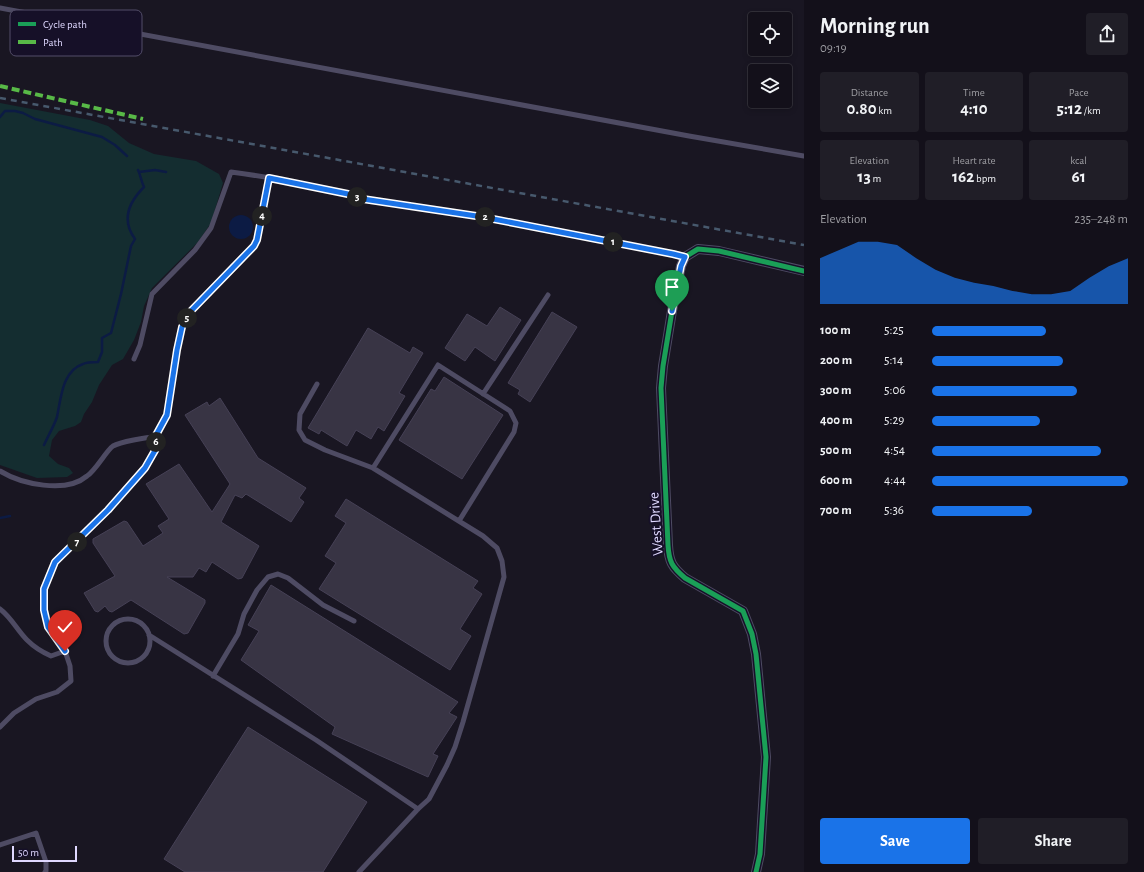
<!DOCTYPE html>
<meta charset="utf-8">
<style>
:root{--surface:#13101a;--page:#201e27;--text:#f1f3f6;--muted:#9d9da2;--line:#323039;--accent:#1a73e8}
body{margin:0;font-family:"Alegreya Sans",sans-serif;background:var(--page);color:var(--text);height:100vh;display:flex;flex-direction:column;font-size:15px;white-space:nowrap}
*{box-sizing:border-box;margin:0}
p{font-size:13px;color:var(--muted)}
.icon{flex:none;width:22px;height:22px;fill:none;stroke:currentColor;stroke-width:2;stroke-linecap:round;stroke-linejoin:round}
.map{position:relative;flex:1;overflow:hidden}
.panel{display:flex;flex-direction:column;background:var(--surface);width:340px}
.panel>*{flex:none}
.fabs{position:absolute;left:748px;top:12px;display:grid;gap:8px}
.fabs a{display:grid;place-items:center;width:44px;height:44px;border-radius:4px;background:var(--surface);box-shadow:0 2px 6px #0003,0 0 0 1px var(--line);font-size:20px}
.scale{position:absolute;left:12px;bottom:10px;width:65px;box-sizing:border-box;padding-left:4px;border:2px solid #dfd8ff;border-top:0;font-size:11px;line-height:14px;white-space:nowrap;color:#dfd8ff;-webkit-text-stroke:3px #161028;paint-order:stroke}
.pin{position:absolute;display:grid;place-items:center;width:34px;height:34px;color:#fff;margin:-41px -17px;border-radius:50% 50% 50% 0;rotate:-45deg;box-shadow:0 0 4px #0007}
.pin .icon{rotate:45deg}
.km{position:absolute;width:20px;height:20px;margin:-10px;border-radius:50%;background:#222;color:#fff;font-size:11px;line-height:20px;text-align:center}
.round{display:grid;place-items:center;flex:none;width:42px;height:42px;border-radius:4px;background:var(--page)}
.summary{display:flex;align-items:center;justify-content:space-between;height:68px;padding:0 16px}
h1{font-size:22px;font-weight:700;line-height:30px}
.figures{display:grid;grid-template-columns:repeat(3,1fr);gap:6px;height:68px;padding:4px 16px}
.figures div{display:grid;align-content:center;border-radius:4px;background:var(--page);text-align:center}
.figures b{font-size:17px;font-weight:700}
.figures small{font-size:11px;font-weight:400}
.figures p{font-size:11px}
.chart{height:112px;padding:8px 16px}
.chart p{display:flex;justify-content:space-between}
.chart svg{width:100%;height:72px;margin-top:4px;fill:var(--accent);opacity:.7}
.primary-button{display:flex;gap:8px;margin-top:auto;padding:8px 16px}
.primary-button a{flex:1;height:46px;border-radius:4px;background:var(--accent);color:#fff;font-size:16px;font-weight:700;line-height:46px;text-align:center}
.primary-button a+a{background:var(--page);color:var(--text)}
ul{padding:0 16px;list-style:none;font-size:13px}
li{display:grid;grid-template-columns:64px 48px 1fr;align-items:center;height:30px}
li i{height:10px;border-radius:5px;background:var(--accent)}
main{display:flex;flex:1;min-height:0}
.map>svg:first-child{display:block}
</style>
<main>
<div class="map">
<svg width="804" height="872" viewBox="0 0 804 872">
<rect width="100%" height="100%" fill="#191622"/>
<path fill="#142d30" d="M0,103L90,120L108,126L129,143L154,154L196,161L219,174L223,183L211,223L198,242L152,288L144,306L141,322L134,340L123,359L112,365L99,385L92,402L84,414L81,422L75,426L59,431L52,440L49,456L58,464L69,468L73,473L67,477L37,478L0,465Z"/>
<path fill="#0c1b44" d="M229 227a12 12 0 1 1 24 0a12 12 0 1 1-24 0Z"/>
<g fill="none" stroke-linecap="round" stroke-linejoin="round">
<path stroke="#0c1b44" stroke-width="2.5" d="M0,117L5,111H15L23,113L35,119L102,137L115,145L127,156
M139,172L155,170L166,172
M44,445C48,436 54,426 57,417C61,398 62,371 83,364C87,362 93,362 98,362L102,352V338L111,333L121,294L131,246L135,239C121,220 129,202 144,187C141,181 141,176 138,170
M0,518L10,516"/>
</g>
<path fill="#383444" stroke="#464156" d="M500,307L521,320L495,361L475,347L465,361L445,348L467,314L487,326Z
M552,312L577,327L530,402L518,394L520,390L508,383Z
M368,328L410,353L413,347L423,353L399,393L405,396L384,431L378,427L371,439L356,430L347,446L321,430L319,434L308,428Z
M444,377L503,415L462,479L399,440L431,389L435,391Z
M220,398L258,458L306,488L299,498L304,502L291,522L246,494L242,498L235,495L221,522L259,546L242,578L238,579L212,562L206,572L199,568L193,577H167L205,600V603L188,633L184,634L131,600L112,612L109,611L105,606L98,612L95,611L84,593L115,576L93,543V539L124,521L127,522L143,546L163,533L158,526L169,519L146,484L179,464L212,512L230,484L185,415L207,402L209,406Z
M346,499L478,581L473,588L482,594L460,629L471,636L450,670L319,589L336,563L325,556L346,523L335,516Z
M271,585L458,702L449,713L457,717L433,754L438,756L428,777L332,734L335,727L241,660L259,631L248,625Z
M248,727L367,802L323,872H185L164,859Z"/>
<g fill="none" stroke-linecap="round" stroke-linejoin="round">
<path stroke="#4e4b63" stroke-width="5" d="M0,8L689,136L804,156
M134,359L140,345L152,294L195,250L211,228L231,172C275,178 320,186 363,199L483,217L673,254L685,257
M317,384L300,414L299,430L305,440L325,450L373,468
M483,394L548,295
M155,437L167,415L177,350L182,327L189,313L254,246L257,240L269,178
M0,471C21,484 66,494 87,476C96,470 106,451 113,446C120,442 147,437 155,437L157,447L145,467L108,510L55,562L44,589V610L48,627L65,651L70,666L71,681L57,692L36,699L14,713L0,727
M0,609C11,617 17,630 27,640C34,647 42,652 51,656L65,651
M106 641a22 22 0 1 1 44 0a22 22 0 1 1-44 0Z
M149,635L316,740L418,809
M213,676L238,634L244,614L257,590L268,577L278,574L288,578L323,605L354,621
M0,845L36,833L46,862V871L45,872
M359,872L418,809L429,799L447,765L455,747L463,722L504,577L502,561L497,548L483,536L373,468L438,365L510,411L516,423L514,432L459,521"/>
<path stroke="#4e4b63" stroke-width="10" d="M756,872L760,854L766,757L756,654L752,634L743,611L685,578C672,567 669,562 668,545L661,388L663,366L672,311L681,266L685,257L698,249L719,251L804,271"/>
<path stroke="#47596d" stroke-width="2.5" stroke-dasharray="6 5" stroke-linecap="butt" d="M0,98L804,245"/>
<path stroke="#58b947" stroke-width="4" stroke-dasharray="8 4" stroke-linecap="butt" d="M0,86L143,119"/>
<defs>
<path id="cycleway" d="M756,872L760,854L766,757L756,654L752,634L743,611L685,578C672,567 669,562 668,545L661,388L663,366L672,311L681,266L685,257L698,249L719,251L804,271"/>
</defs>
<use href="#cycleway" stroke="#161028" stroke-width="8"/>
<use href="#cycleway" stroke="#1a9f57" stroke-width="5"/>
</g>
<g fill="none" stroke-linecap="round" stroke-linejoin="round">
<defs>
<path id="route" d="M65,651L48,627L44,610V589L55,562L108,510L145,468L157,447L155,437L167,415L177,350L182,327L189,313L254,246L257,240L269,178L348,194L363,199L483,217L673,254L685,257L681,266L672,311"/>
</defs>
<use href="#route" stroke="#fff" stroke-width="8"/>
<use href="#route" stroke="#1a73e8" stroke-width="5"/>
</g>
<g text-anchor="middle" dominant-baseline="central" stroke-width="4" stroke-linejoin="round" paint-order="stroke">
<g font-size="15" fill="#dfd8ff" stroke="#161028">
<text transform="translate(656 524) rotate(-94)">West Drive</text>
</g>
</g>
<rect x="10" y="10" width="132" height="46" rx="6" fill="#161028" stroke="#524c68" stroke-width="1"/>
<rect x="18" y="22" width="18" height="4" fill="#1a9f57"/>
<rect x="18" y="40" width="18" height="4" fill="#58b947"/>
<g font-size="11" fill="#dfd8ff">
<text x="43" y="28">Cycle path</text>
<text x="43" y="46">Path</text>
</g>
</svg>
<div class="fabs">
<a><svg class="icon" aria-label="locate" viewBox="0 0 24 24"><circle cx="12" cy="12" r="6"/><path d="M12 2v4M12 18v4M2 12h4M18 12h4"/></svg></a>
<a><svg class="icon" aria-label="layers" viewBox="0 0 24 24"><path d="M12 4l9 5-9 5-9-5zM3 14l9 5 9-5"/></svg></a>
</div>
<div class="scale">50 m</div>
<div class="pin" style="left:672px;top:311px;background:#1e9e55"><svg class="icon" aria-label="arrive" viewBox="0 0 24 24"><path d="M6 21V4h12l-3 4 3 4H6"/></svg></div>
<div class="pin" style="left:65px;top:651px;background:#d93025"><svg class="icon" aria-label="check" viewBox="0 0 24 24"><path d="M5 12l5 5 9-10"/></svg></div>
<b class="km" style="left:613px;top:242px">1</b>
<b class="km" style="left:485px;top:217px">2</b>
<b class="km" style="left:357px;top:197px">3</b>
<b class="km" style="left:262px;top:216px">4</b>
<b class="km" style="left:187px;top:318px">5</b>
<b class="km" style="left:156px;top:442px">6</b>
<b class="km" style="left:77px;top:542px">7</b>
</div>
<section class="panel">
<div class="summary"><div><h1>Morning run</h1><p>09:19</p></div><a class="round"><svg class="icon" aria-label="share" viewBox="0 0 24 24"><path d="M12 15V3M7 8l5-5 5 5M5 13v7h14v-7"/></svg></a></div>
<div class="figures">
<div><p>Distance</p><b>0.80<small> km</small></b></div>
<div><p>Time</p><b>4:10</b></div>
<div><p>Pace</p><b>5:12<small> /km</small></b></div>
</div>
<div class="figures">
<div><p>Elevation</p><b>13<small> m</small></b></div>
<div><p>Heart rate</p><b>162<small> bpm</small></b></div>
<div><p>kcal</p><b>61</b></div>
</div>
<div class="chart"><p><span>Elevation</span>235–248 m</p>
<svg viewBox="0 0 160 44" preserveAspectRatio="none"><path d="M0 44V16L10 11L20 6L30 6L40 8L50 16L60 23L70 28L80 31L90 33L100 36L110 38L120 38L130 36L140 28L150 21L160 16V44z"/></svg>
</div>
<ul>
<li><b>100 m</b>5:25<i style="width:58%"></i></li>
<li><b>200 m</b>5:14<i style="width:67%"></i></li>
<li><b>300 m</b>5:06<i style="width:74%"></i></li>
<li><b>400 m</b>5:29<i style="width:55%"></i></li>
<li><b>500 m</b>4:54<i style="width:86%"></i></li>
<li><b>600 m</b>4:44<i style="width:100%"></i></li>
<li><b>700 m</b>5:36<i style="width:51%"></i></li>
</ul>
<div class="primary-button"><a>Save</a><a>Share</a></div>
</section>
</main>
